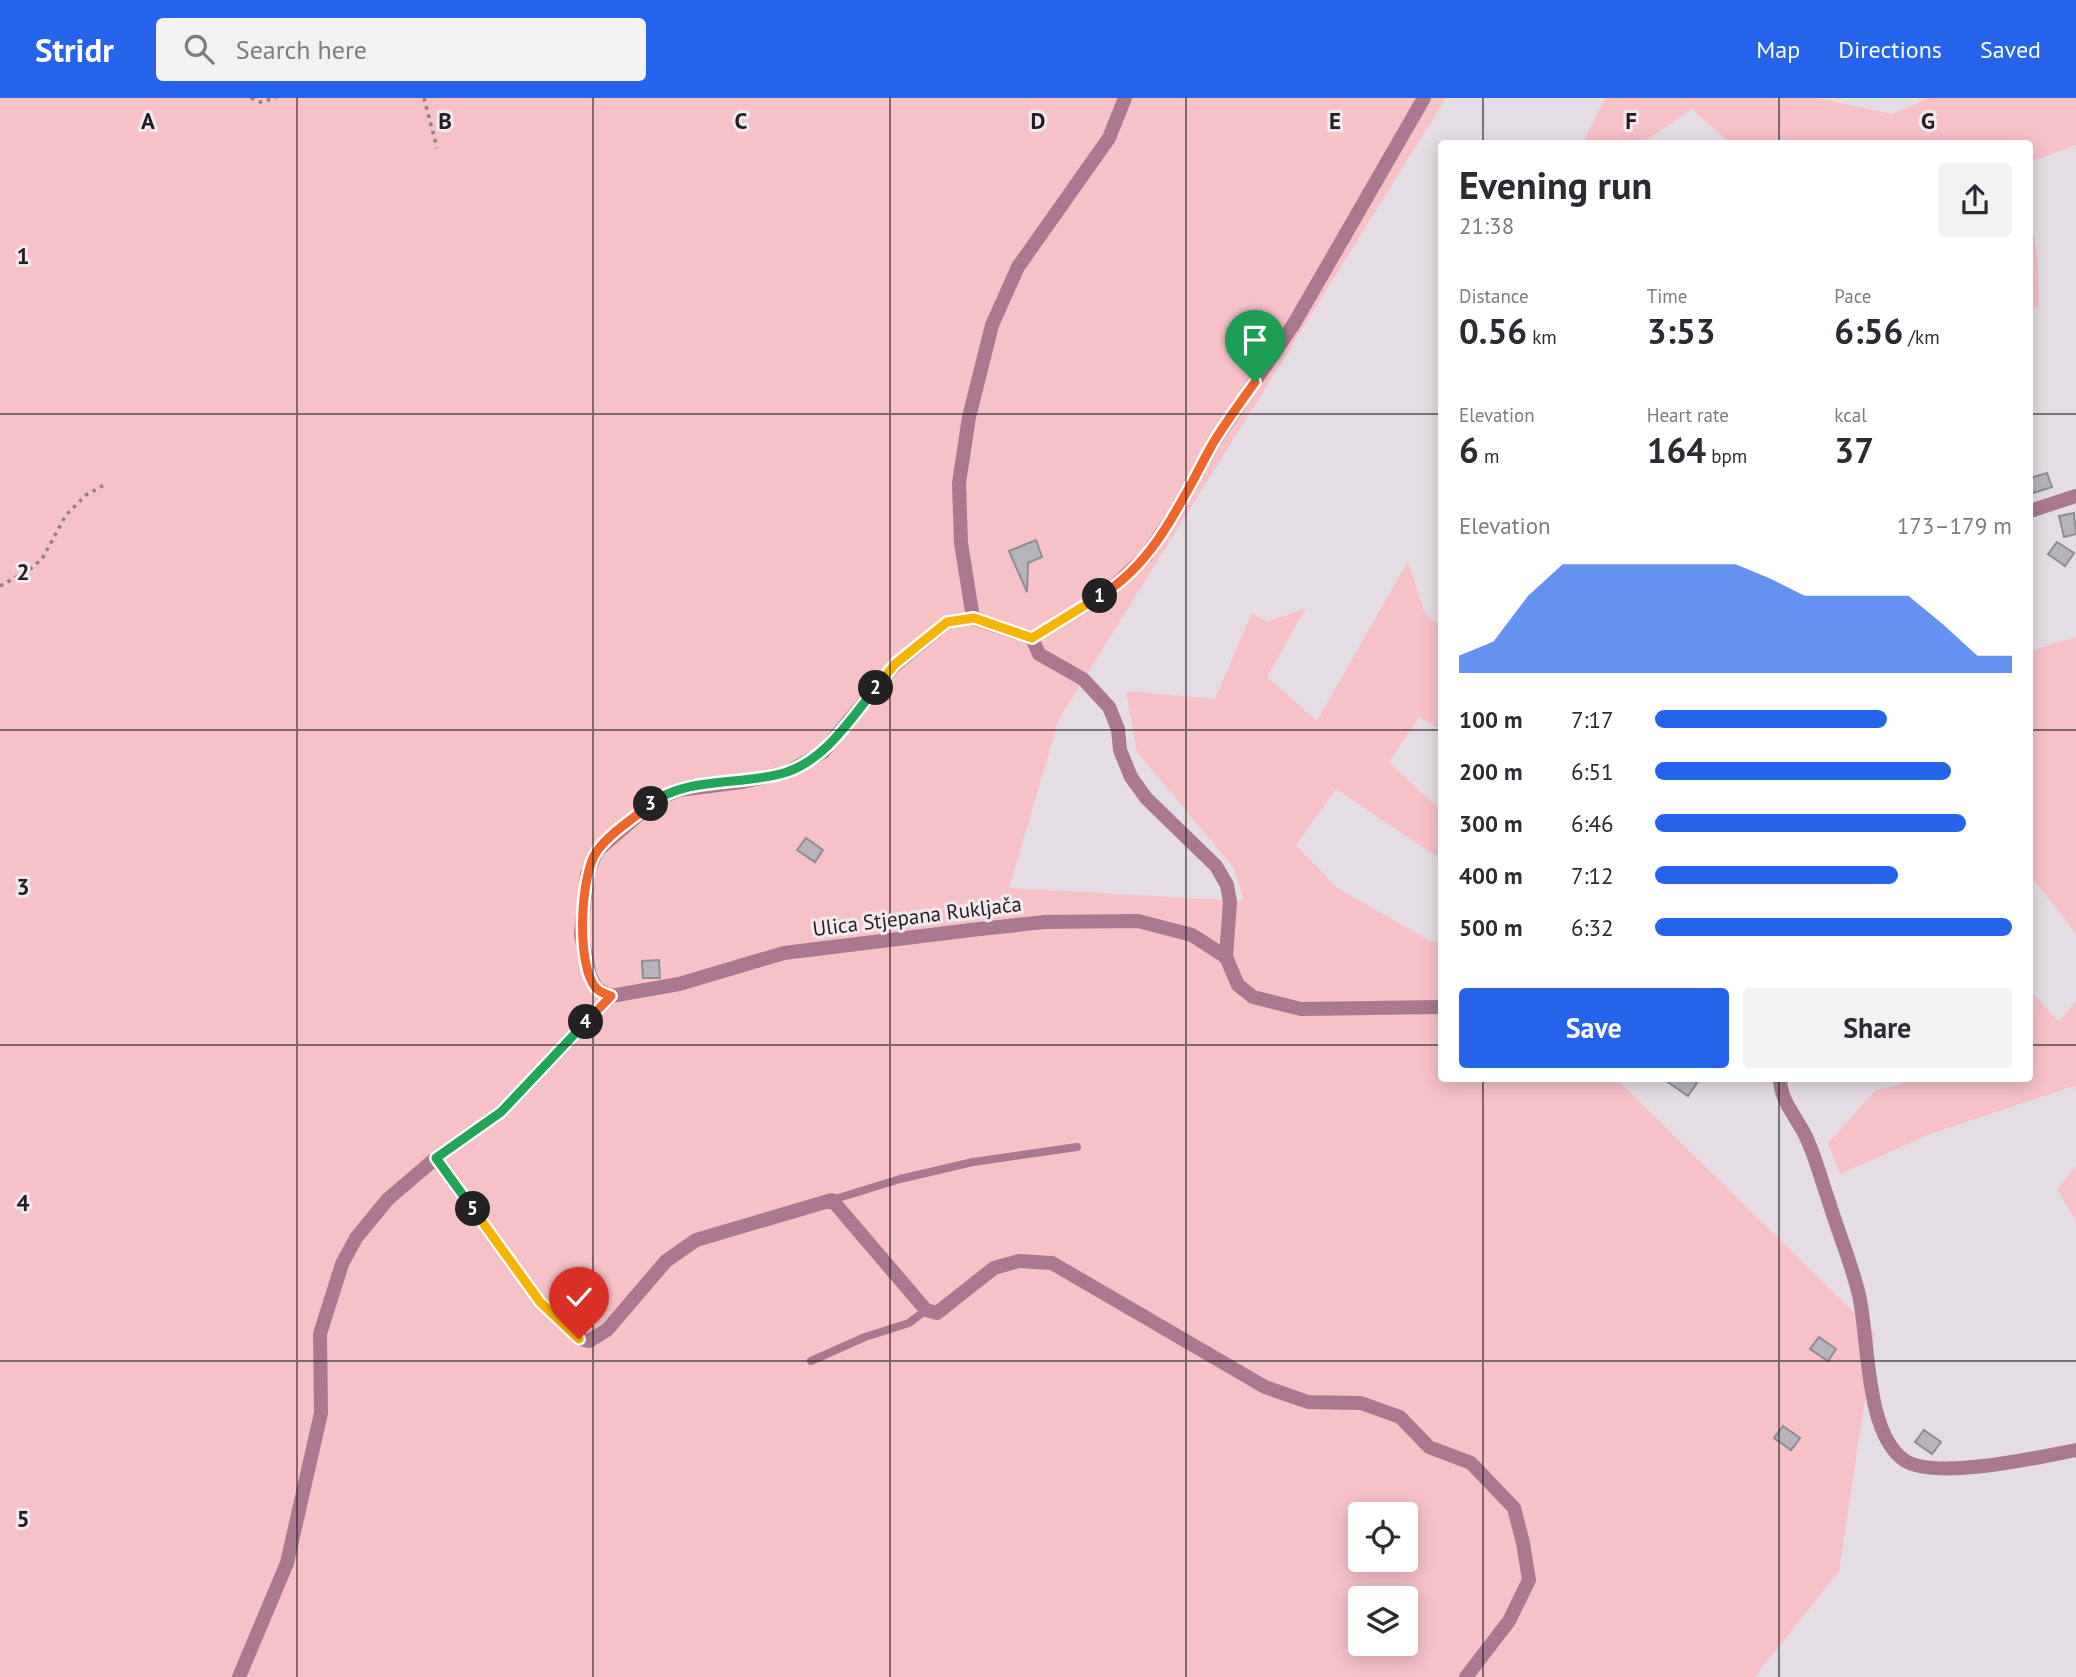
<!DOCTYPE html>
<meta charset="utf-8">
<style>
:root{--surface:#fff;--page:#f2f2f3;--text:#2b2b33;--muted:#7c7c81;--accent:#2563eb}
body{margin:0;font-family:"PT Sans",sans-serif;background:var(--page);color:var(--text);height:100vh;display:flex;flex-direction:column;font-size:26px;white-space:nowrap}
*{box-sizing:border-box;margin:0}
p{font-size:23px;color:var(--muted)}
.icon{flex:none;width:38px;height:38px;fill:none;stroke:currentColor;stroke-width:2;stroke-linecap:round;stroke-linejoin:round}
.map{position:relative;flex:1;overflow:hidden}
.panel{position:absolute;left:1438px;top:42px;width:595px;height:942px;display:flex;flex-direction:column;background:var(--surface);border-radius:7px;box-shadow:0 4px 18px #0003}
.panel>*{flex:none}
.controls{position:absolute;left:1348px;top:1404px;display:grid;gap:14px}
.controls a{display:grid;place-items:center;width:70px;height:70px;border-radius:7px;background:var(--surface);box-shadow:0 4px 18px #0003;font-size:35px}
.pin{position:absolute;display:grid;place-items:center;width:60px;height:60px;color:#fff;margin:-72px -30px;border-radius:50% 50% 50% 0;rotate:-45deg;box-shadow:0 0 7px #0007}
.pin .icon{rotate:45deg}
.km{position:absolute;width:35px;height:35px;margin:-18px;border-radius:50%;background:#222;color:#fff;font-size:19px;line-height:35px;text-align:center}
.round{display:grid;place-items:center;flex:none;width:74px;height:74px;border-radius:7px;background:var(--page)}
.headline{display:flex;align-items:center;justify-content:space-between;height:119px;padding:0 21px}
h1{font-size:38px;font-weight:700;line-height:52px}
.figures{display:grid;grid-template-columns:repeat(3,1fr);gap:10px;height:119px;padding:7px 21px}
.figures div{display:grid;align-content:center}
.figures b{font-size:35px;font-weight:700}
.figures small{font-size:19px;font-weight:400}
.figures p{font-size:19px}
.chart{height:196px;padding:14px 21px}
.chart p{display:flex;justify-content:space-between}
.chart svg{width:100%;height:126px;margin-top:7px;fill:var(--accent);opacity:.7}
.button{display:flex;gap:14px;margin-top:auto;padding:14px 21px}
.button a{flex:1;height:80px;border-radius:7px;background:var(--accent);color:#fff;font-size:28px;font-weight:700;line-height:80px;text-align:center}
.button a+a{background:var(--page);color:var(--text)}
ul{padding:0 21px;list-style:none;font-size:23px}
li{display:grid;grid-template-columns:112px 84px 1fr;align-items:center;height:52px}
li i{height:18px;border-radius:9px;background:var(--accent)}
header{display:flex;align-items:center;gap:42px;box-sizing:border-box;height:98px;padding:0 35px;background:var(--accent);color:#fff}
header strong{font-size:33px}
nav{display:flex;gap:38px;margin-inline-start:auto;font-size:24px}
.search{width:490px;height:63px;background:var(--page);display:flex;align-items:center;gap:18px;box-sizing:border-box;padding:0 24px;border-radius:7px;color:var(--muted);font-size:26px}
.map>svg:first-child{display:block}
</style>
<header>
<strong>Stridr</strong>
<div class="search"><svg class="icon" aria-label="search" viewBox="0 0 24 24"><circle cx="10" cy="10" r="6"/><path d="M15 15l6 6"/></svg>Search here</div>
<nav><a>Map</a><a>Directions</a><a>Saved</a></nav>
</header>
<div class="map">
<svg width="2076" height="1579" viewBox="0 0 2076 1579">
<rect width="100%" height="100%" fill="#e5dde4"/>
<path fill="#f7c1c8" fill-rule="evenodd" d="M0,0H1446L1059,621L1009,790L1244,803L1234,770L1137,654L1126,593L1215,601L1252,515L1267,524L1306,510L1267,579L1317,623L1408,463L1425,516L1442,528V632L1419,619L1389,664L1442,713V762L1336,691L1296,747L1336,789L1430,843L1442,845V980H1615L1875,1235L1839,1473L1755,1579H0ZM1360,1416H1405V1461H1360ZM1360,1500H1405V1545H1360Z
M1605,0H1818L1892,16L1929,0H2076V47L2030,64V46L1730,45L1692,11L1642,45H1579L1583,44Z
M2030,112L2038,162L2039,210L2030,212Z
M2076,539V835L2030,777V553Z
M2033,895L2059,924L2076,903V994L2074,988L1930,1036L1840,1076L1828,1045L1875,993L1923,980H2030V897Z
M2076,1068V1123L2057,1091Z"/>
<path fill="#b8b4bc" stroke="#918d95" stroke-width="2" d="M2047,375L2052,389L2030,396V380Z
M2074,415L2076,436L2064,439L2059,418Z
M1036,442L1042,459L1028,465L1027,494L1009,453Z
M2057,444L2074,455L2065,468L2048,456Z
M806,740L823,752L815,764L797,752Z
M659,862L660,880H643L642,863Z
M1662,980H1689L1697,985L1688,998Z
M1819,1239L1836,1251L1828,1263L1810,1251Z
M1783,1328L1800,1340L1791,1352L1774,1340Z
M1924,1332L1941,1344L1932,1356L1915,1344Z"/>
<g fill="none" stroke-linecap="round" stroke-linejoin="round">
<path stroke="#8a8589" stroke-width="3.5" stroke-dasharray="3.5 5" stroke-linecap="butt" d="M251,0L260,4L276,0
M424,0L437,50
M0,488L29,472L42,461L66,417L86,397L106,386"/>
<path stroke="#aa798f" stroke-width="8" d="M832,1102L900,1081L973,1064L1077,1049
M811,1263L865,1239L909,1225L926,1212"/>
<path stroke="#aa798f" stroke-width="14" d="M1424,0L1295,224L1214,344L1174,417L1146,458L1109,493L1032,540L973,520L947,524L895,567L823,654L788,674L742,684L679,692L657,701L597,753L587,776L581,836L590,878L597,891L611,898L679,886L784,855L971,832L1044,824L1138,823L1192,837L1226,859L1238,887L1253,899L1301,911L1442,909
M2030,413L2076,398
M973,520L961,445L959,385L969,319L992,227L1018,169L1109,40L1125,0
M1032,540L1039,556L1083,581L1109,609L1118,631L1120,652L1131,679L1146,700L1216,768L1227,787L1230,804L1226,859
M1780,980C1780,1004 1798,1020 1807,1041C1816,1061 1821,1081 1828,1101C1838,1134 1851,1164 1859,1197C1869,1241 1865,1335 1904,1362C1935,1383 2040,1359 2076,1352
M436,1060L540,1204L579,1241L589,1243L607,1232L666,1163L696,1142L832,1102L926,1212L937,1215L994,1170L1019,1163L1052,1165L1265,1289L1308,1304L1361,1305L1400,1319L1429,1349L1471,1365L1514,1410L1523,1445L1529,1482L1509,1523L1466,1579
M239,1579L287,1465L321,1315L320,1236L342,1166L356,1140L388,1101L436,1060L501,1014L611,898"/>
</g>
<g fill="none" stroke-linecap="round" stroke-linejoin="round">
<defs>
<path id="split-1" d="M1100,498C1156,464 1182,401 1212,347C1225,325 1240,305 1255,284"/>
<path id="split-2" d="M876,590L895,566L947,524L974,520L1032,540L1100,498"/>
<path id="split-3" d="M651,706C685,678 745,688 787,674C827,660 850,621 876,590"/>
<path id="split-4" d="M586,924L611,898C606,896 599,894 596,890C576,868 580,776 597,753C610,735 634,720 651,706"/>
<path id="split-5" d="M473,1111L436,1060L501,1014L586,924"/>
<path id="split-6" d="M473,1111L540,1204L579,1241"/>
</defs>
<use href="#split-1" stroke="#fff" stroke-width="14"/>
<use href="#split-2" stroke="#fff" stroke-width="14"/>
<use href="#split-3" stroke="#fff" stroke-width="14"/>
<use href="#split-4" stroke="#fff" stroke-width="14"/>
<use href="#split-5" stroke="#fff" stroke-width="14"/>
<use href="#split-6" stroke="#fff" stroke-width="14"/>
<use href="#split-1" stroke="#f0652b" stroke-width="9"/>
<use href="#split-2" stroke="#f5b400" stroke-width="9"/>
<use href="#split-3" stroke="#22a559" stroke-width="9"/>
<use href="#split-4" stroke="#f0652b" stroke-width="9"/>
<use href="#split-5" stroke="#22a559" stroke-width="9"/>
<use href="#split-6" stroke="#f5b400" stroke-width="9"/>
</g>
<path fill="none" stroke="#211e20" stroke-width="2" stroke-opacity="0.55" d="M297,0V1579M593,0V1579M890,0V1579M1186,0V1579M1483,0V46M1779,0V46M0,316H1442M2030,316H2076M0,632H1442M2030,632H2076M0,947H1442M2030,947H2076M1483,980V1579M1779,980V1579M0,1263H2076"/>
<g text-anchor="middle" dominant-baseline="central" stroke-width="6" stroke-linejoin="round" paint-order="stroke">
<g font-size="21" fill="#211e20" stroke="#f3eaf1">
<text transform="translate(917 818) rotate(-7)">Ulica Stjepana Rukljača</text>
</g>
</g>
<g font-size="23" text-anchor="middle" font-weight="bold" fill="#211e20" stroke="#f3eaf1" stroke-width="6" stroke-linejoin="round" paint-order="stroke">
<text x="148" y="31">A</text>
<text x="445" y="31">B</text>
<text x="741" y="31">C</text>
<text x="1038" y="31">D</text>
<text x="1335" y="31">E</text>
<text x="1631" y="31">F</text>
<text x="1928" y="31">G</text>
<text x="23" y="166">1</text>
<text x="23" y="482">2</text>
<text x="23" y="797">3</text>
<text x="23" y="1113">4</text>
<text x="23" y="1429">5</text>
</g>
</svg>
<div class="controls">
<a><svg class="icon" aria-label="locate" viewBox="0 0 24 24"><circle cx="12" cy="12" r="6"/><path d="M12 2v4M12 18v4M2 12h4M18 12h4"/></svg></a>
<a><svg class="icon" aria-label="layers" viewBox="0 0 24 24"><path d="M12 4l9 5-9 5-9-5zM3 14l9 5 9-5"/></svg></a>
</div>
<div class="pin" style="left:1255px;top:284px;background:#1e9e55"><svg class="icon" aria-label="arrive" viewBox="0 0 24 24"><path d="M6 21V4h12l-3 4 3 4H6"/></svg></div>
<div class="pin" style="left:579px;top:1241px;background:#d93025"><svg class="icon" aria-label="check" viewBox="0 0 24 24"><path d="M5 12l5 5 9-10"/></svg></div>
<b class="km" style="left:1100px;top:498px">1</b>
<b class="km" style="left:876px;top:590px">2</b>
<b class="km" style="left:651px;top:706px">3</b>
<b class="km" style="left:586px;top:924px">4</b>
<b class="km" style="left:473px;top:1111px">5</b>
<section class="panel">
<div class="headline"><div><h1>Evening run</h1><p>21:38</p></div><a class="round"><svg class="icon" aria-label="share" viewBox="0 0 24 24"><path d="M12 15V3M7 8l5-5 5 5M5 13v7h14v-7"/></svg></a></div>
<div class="figures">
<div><p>Distance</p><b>0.56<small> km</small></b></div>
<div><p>Time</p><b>3:53</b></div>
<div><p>Pace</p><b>6:56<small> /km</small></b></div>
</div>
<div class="figures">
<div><p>Elevation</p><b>6<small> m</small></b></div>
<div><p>Heart rate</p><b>164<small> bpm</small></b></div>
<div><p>kcal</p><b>37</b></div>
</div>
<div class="chart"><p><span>Elevation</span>173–179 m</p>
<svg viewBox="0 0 160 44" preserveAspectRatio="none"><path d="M0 44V38L10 33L20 17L30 6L40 6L50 6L60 6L70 6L80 6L90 11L100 17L110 17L120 17L130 17L140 27L150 38L160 38V44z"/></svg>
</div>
<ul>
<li><b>100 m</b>7:17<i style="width:65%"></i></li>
<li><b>200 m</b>6:51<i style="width:83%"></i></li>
<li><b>300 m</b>6:46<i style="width:87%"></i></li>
<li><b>400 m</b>7:12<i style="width:68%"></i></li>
<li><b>500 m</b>6:32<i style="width:100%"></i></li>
</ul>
<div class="button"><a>Save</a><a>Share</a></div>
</section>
</div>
